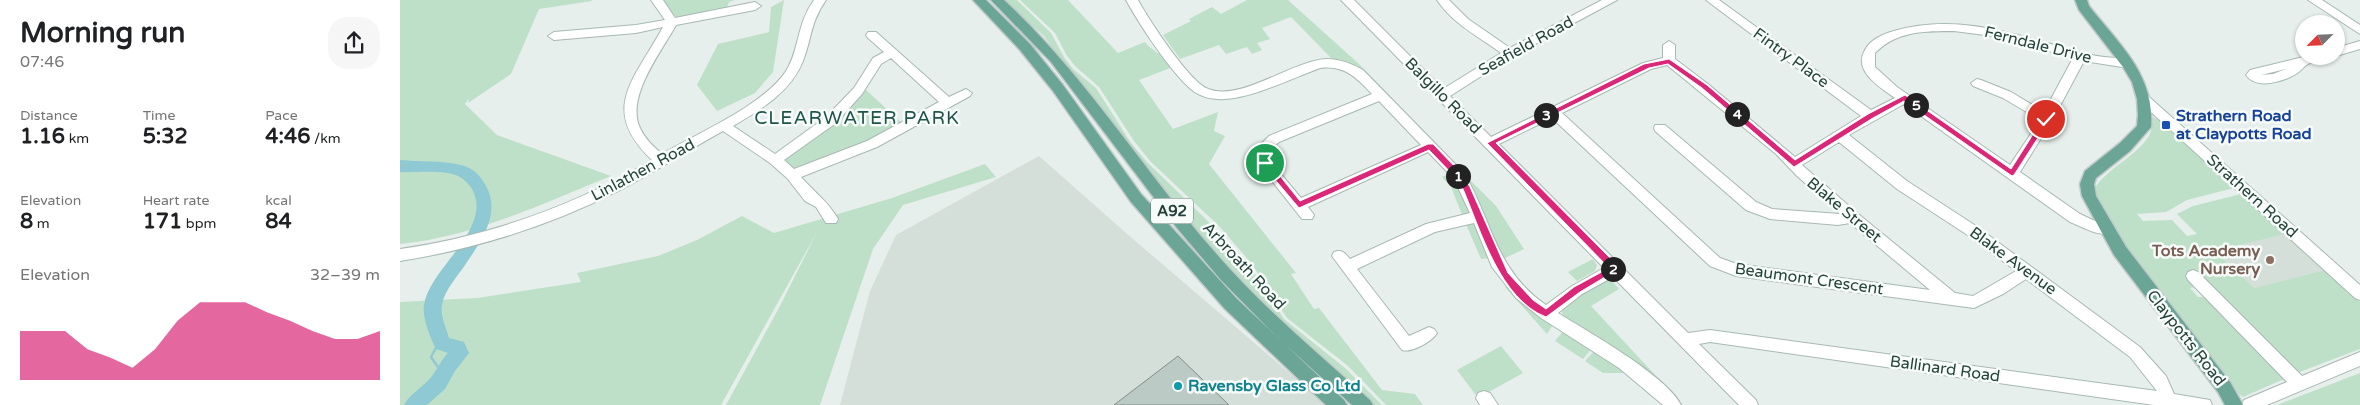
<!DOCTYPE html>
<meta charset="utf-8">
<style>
:root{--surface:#fff;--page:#f6f6f6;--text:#202124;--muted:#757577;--accent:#db2777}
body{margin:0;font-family:"Varela Round",sans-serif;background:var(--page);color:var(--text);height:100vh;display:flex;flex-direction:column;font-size:19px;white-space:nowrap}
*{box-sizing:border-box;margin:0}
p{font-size:16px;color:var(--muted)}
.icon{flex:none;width:28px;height:28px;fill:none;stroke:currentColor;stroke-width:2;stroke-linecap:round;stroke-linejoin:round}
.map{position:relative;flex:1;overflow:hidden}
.drawer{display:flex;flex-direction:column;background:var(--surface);width:400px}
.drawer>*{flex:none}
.needle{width:32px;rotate:246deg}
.controls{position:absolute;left:1895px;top:15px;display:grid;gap:10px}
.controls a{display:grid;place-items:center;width:50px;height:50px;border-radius:50%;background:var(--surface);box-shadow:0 1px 4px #0004;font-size:25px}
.pin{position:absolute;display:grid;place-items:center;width:42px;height:42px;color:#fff;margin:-21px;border:2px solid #fff;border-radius:50%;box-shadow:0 1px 5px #0007}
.km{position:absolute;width:25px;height:25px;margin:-12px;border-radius:50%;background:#222;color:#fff;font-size:14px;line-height:25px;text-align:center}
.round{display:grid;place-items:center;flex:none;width:52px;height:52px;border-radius:20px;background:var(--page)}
.summary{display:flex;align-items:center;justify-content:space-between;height:85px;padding:0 20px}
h1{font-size:28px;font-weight:700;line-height:38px}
.figures{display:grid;grid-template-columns:repeat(3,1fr);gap:8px;height:85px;padding:5px 20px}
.figures div{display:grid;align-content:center}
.figures b{font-size:21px;font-weight:700}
.figures small{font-size:14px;font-weight:400}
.figures p{font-size:14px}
.chart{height:140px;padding:10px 20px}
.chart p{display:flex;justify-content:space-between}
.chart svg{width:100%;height:90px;margin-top:5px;fill:var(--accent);opacity:.7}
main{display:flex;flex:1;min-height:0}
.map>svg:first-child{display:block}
</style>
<main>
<section class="drawer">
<div class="summary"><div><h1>Morning run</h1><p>07:46</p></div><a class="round"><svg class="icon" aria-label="share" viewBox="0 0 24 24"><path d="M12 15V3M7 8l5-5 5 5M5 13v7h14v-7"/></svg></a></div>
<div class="figures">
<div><p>Distance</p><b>1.16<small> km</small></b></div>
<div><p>Time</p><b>5:32</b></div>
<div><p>Pace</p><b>4:46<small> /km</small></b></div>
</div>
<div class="figures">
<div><p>Elevation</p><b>8<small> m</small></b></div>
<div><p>Heart rate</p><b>171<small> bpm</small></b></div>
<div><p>kcal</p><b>84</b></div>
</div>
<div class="chart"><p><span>Elevation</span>32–39 m</p>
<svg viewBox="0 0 160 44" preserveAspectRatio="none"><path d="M0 44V20L10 20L20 20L30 29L40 33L50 38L60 29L70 15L80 6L90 6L100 6L110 11L120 15L130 20L140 24L150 24L160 20V44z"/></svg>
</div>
</section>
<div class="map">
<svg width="1960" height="405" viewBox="0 0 1960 405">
<rect width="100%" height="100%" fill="#e6efeb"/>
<path fill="#d4dfda" d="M639,156L726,233L927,405H440L470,291L496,235Z
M1885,234L1925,270L1854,289L1815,250Z"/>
<path fill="#bfe0c8" d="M0,0H191L192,1L139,9L111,74L68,103L69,98L65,104L97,135L211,176C142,204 75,236 0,244Z
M262,0H335L329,2L327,8L278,18L275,16Z
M384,0L373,72L355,93L317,111L297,85L318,44L369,32L371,7Z
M602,0H617L651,33L664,57L673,69L696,88L731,143L747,162L815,228L849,265L884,319L945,368L982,405H972L879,322L813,255L661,60L644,36Z
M620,0H668L718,53L745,42C755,54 763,53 773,67L739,80L773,129L818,112L814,131L825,136L809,164L896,273L891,274L914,309L919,308L982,390L1015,394L1023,405H986L948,366L887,318L852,264L819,226L750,161L734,141L699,87L676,67L667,56L655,33Z
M847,0H888L959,64L1036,143L1033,145L961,71L933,60L891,17L862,28L870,39L857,43L862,50L852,54L847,47L826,54L819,45L780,59L763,35L791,21L789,19L812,7L821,14Z
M464,88L502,123L458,147L396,171L382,159Z
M1753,117L1765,124L1834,188L1787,200L1766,212L1737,214L1743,221L1772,220L1787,236L1797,234L1777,214L1793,206L1841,194L1885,234L1815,251L1854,288L1925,270L1960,302V349L1897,373L1795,287L1790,288L1798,297H1807L1884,376V379L1843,397L1839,394L1730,254L1697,196L1696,186C1710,167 1735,157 1749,136C1752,131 1752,123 1753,117Z
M585,164L596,177L503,205L473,249L420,405H326L381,304L417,232L321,405H0V302L77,298L181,282L177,273L258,256L297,240L342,216L374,233L492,198Z
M1051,173L1072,210L1063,217L1051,187L1042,177Z
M1070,180L1096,206L1124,249L1101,260L1068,181Z
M1065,222L1075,224L1092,258L1081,259Z
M1193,259L1197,265L1195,271L1177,281L1168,272Z
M1207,280L1212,281L1219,289L1191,306L1283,405H1278L1164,317L1162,313L1163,309L1186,291Z
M1105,287H1108L1154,323L1147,334Z
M1165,329L1193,347L1183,359L1155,341Z
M1101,346L1123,373L1078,398L1057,370Z
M1196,349L1232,373H1203L1185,361Z
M1960,373V405H1877Z"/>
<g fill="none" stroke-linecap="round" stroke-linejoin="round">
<path stroke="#8ec9d4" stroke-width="2.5" d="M38,383L40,370L31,357L41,338"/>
<path fill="#8ec9d4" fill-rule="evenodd" d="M0,160C20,162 41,160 61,165C73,168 80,175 86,186C101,213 82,240 67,262C59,275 44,290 42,305C40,316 46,327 49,338L64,342L69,353L55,371L45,389L27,405H4C10,393 24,387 32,376C38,368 41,360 48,353L36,349C30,337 22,318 24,305C29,268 94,229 72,189C69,184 63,178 58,176C41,169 18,173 0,172Z"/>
</g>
<path fill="#bbcac4" stroke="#838d89" d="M778,356L829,405H714Z"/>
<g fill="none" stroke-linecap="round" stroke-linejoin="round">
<defs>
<path id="minor" d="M251,0H263L275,18L355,2L361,6L355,10L276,25C262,51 225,97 240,128C245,139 253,146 262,154C298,133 364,105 386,71C400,49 396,25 414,0H426C410,23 412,38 403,61C391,92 360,110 333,126L375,154L426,117L454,88L473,58L484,52L468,38L466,35L468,32H476L549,97L566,89L572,93L570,96L477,147L401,177C414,192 428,201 438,219L436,223H426L416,207L405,201L387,178L370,163L323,131C288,150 255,172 220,190C151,225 77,249 0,261V249C89,236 174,206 252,160C198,109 235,79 263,27L236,33L154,40L148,36L154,32L236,25L265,20ZM491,58L539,102L467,141L394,169L384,160L436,123L462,94L481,64Z
M726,0H738C749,20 787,78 806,88C839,104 892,60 927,59C941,59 952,64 963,70L1064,173C1093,222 1095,270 1146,305L1172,286L1204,268L941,0H954L1043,89L1101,53C1078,36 1053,24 1037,0H1049L1068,19L1110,48L1202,0H1217L1113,56L1050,96L1091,137L1243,63L1263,58V45L1269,41L1275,45V59L1308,84L1395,157L1461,116L1306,0H1319L1471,110L1495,98C1481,88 1454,72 1464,52C1469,40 1483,34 1494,31C1561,11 1624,38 1687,54C1702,58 1718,57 1732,61L1734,64L1728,68L1684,61L1653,119L1620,172L1680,214L1697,222L1712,225L1714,229L1712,233C1698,237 1683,227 1670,222L1504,104L1449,135L1507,181L1576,226L1740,347L1766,376L1774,394L1810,400L1812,405H1754L1310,342L1299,344L1356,400L1358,405H1339L1213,277L1182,294L1158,313C1187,331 1267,376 1281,405H1263L1219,368L1141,318L1116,298L1092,267L1074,223L1035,232L957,269L1009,336L1029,327L1034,329L1037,333C1032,342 1011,353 1002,350L932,256L934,252C942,249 945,253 950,259L1026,224L1070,213L1054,179L1028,152L908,207L914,215L912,219H902L860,166L856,149L869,136L972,94C956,77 944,65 920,68C893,78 852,98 825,99C814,100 800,97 792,90C772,74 739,24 726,0ZM1554,31L1600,37L1673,58L1644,112L1611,92L1581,80L1577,79L1571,83L1573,86L1603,98L1640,120L1610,165L1497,87L1475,67V53C1496,31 1525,31 1554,31ZM1267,65L1376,154L1397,176L1440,214L1372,209L1356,202L1265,125H1255L1254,128L1255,131L1346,210L1370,219L1438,225L1450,223L1530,290L1337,264L1320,258L1162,113L1251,69ZM979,101L1021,145L901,198L871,162L870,150L879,142ZM1152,118L1310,266L1336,276L1574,308L1603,294L1626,279L1730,357L1757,391L1310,330L1288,333L1099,144ZM1439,142L1497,189L1566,234L1616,271L1573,296L1555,293L1457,213L1402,165Z
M1908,0H1922L1960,25V34Z
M1960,41V49L1936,56V48Z
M1907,56H1929L1927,59C1921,61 1914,61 1908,64C1904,66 1901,71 1896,74C1883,82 1856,90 1846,75L1850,70ZM1886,69L1873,74L1861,75Z
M1744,95L1748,96L1960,285V300L1955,298L1740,102L1738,99L1740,96Z
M1793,270L1798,272L1902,376L1960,352V366L1867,405H1842L1844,400L1887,382L1788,280L1786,276L1788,272Z
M1084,391L1090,393L1098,405H1080L1076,398L1078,393Z"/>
<path id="major" d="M573,0H586L630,44L663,85L741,194L837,299L944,400L947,405H926L825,309L731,202L653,91L620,50Z
M591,0H604C685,75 742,168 813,250C860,305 916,352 970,400L973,405H952L878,338L821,280L777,228L651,62Z
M1675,0H1687L1689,6C1719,44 1755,75 1751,127L1730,151L1696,178L1694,184L1696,196L1726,247L1830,382L1843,405H1825L1818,392L1714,255L1682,196L1680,184L1685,171L1720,143L1737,126L1738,115L1737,99L1732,82L1723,67L1679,10Z"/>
</defs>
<use href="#minor" stroke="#a8b8b2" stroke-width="2"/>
<use href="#major" stroke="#c2cac8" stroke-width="3"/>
<use href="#minor" fill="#fff" fill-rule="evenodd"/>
<use href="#major" fill="#6aa596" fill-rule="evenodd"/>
</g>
<path fill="#db2777" stroke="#fff" d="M1269,59L1307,85L1395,160L1468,114L1505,95L1611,169L1644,117L1650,119L1614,175L1612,176L1504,101L1473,118L1394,167L1302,88L1268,64L1249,68L1096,143L1220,268L1180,292L1146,317C1100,299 1081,231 1063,189L1056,178L1029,150L899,208L861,163L868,161L900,201L1028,144H1033L1062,174L1070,187L1108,273L1133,300L1146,309L1174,287L1209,268L1087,143L1244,64Z"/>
<rect fill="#1a4fb4" stroke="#f7fbf9" stroke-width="2" x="1761" y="120" width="10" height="10" rx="2.5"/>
<circle fill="#8d6e63" stroke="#f7fbf9" stroke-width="2" cx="1870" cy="260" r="5"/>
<circle fill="#0f9aa8" stroke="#f7fbf9" stroke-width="2" cx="778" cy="386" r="5"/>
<g text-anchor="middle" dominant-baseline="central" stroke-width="5" stroke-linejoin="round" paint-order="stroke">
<rect fill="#f7fbf9" stroke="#637a73" stroke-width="1" x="751" y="198.5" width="42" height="25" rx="4"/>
<g font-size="15" font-weight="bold" fill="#24423a">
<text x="772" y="211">A92</text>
</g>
<g font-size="16" fill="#24423a" stroke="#f7fbf9">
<text transform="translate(1638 45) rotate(14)">Ferndale Drive</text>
<text transform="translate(1126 46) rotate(-29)">Seafield Road</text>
<text transform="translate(1391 58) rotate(36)">Fintry Place</text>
<text transform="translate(1043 96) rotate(45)">Balgillo Road</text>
<text transform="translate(243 170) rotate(-28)">Linlathen Road</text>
<text transform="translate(1852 196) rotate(42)">Strathern Road</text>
<text transform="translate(1444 210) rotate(40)">Blake Street</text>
<text transform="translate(1613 261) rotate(36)">Blake Avenue</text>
<text transform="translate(844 266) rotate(47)">Arbroath Road</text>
<text transform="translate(1409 279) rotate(8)">Beaumont Crescent</text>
<text transform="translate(1786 338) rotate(52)">Claypotts Road</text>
<text transform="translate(1545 369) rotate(8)">Ballinard Road</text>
</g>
<g font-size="16" font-weight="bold" fill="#164399" stroke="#f7fbf9" text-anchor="start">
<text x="1776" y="116">Strathern Road<tspan x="1776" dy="18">at Claypotts Road</tspan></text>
</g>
<g font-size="16" font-weight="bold" fill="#785e54" stroke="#f7fbf9" text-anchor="end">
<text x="1860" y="251">Tots Academy<tspan x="1860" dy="18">Nursery</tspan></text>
</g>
<g font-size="16" font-weight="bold" fill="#0d838f" stroke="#f7fbf9" text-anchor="start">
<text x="788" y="386">Ravensby Glass Co Ltd</text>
</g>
<g font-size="19" letter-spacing="1" fill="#1f5548" stroke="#f7fbf9">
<text x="457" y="118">CLEARWATER PARK</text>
</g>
</g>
</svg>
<div class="controls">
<a><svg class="needle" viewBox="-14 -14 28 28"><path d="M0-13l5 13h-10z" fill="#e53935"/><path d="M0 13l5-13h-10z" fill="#757577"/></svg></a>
</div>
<div class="pin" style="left:865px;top:163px;background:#1e9e55"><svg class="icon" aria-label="arrive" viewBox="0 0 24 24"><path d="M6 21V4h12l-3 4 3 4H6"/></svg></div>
<div class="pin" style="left:1646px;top:119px;background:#d93025"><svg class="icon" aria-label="check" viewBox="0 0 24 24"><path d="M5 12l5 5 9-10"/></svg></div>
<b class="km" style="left:1058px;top:176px">1</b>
<b class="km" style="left:1213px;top:269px">2</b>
<b class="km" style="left:1146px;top:115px">3</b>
<b class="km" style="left:1337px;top:114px">4</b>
<b class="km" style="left:1516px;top:105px">5</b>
</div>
</main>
